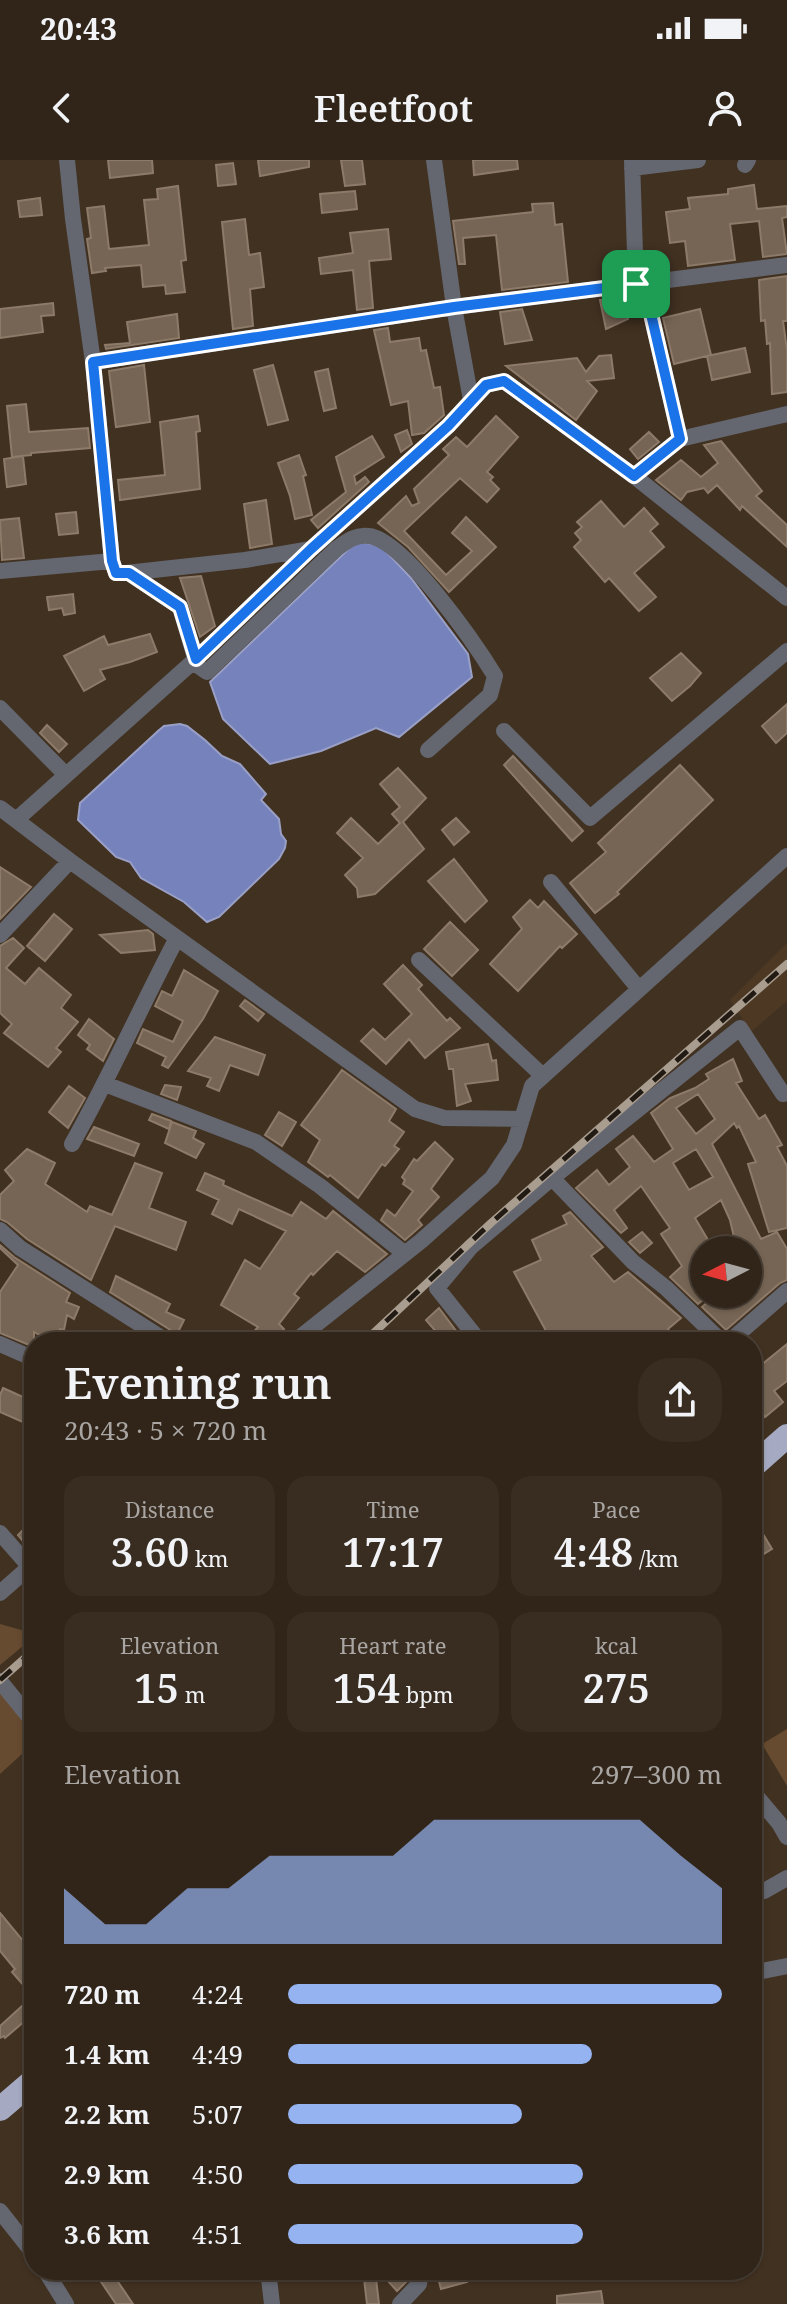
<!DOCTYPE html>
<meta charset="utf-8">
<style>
:root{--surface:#312519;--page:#392d22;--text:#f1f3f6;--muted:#a8a5a2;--line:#4c4238;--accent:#95b2f1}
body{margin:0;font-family:"Noto Serif",serif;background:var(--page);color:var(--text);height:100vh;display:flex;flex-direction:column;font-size:30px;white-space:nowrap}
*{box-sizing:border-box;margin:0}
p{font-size:26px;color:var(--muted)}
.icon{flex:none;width:44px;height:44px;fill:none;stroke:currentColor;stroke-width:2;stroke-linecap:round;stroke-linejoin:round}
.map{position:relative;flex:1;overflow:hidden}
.drawer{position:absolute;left:24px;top:1172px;width:738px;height:948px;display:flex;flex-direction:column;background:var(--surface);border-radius:32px;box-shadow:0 2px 6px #0004,0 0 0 2px var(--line)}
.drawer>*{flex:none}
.needle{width:52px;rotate:264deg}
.fabs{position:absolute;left:690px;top:1076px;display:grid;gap:16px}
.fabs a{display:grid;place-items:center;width:72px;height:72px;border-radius:50%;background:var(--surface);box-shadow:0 2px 6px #0004,0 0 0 2px var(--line);font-size:40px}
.pin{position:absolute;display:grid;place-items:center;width:68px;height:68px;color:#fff;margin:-34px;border-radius:16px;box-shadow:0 4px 12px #0006}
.round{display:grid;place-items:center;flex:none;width:84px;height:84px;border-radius:32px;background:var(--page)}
.summary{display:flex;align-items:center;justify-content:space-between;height:136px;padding:0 40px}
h1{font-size:44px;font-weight:600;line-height:60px}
.metrics{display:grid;grid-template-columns:repeat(3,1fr);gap:12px;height:136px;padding:8px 40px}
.metrics div{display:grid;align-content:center;border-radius:20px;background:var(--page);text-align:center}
.metrics b{font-size:40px;font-weight:600}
.metrics small{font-size:22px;font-weight:400}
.metrics p{font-size:22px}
.chart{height:224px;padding:16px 40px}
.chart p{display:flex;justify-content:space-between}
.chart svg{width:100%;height:144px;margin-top:8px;fill:var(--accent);opacity:.7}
ul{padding:0 40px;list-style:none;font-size:26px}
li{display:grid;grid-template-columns:128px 96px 1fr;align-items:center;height:60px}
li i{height:20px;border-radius:10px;background:var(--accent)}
.status{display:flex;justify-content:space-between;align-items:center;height:56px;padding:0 40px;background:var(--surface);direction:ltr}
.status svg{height:22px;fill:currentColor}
header{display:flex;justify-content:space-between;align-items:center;height:104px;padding:0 40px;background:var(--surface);font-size:36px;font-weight:600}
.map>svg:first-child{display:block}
</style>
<div class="status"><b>20:43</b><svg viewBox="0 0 49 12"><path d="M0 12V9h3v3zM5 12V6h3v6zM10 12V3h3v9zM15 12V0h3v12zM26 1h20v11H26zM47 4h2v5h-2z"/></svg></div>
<header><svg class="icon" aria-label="back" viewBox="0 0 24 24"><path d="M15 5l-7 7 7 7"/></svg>Fleetfoot<svg class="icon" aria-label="person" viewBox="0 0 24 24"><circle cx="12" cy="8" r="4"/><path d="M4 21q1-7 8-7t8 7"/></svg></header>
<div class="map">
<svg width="787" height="2144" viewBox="0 0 787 2144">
<rect width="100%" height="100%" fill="#413121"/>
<path fill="#4c3823" d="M787,783V841L751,872L730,840Z"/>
<path fill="#664b30" d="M0,1464L32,1473L23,1486L0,1505Z
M0,1531L32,1569L22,1594L0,1614Z
M787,1569V1626L762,1584Z"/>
<path fill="#7682bc" stroke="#9aa0c5" stroke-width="2" d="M357,381L381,386L411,418L468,494L472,517L399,577L376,568L321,591L270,604L223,559L210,522Z
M180,564L187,566L205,580L222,596L240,604L266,634L261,640L279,659L281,674L286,681L285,688L279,699L219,757L207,762L184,742L141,718L130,702L116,697L109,690L78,660L80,643L158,571L164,566Z"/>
<path fill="#766554" stroke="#8d7a69" stroke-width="2" fill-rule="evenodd" d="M108,0H152L153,13L110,18Z
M258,0H309V7L260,16Z
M341,0H362L365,24L345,26Z
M473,0H517L518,9L474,15Z
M233,3L236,24L218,26L216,5Z
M754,25L757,49L787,46V57L782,58L787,94L763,97L759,61L730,64L735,100L688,106L685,81L670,83L666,52L690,49L688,38L728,34V29Z
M178,26L186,100L181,101L185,132L166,134L165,125L143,127L141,105L105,108L106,111L92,113L87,79L91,78L87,48L104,46L109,89L149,85L144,40L158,39L157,29Z
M355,31L357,49L322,53L320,34Z
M40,38L42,55L20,57L18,41Z
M553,43L555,65L562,64L568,122L502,130L496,75L463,78L465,104H459L453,61L533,52L532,44Z
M245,59L249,95L260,93L264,127L250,129L253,166L233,169L222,62Z
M388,69L391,99L369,101L373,148L357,150L353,110L321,114L319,98L353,93L350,73Z
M787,116V161H783L787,190V232L772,234L770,183L767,184L765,160L761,161L759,120Z
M624,137L628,159L606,169L600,140Z
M53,143L54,155L41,156L43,172L0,178V149Z
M522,149L532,180L505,184L500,152Z
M700,149L711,195L674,204L663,158Z
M177,154L179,178L106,189L105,185L130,183L127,162Z
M388,168L390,182L419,178L421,191L426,190L434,228L440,227L444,255L424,273L412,275L408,241L391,245L374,170Z
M745,188L750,212L712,220L707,196Z
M611,195L614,218L587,221L597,231L576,260L506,206L577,198L586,212L599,196Z
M144,205L150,262L116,267L109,211Z
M273,205L288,260L268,265L254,210Z
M328,209L336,248L324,251L315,212Z
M26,244L29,272L88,268L90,288L31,293V295L12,297L7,246Z
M198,256L200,271L196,272L200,329L120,340L118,320L165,315L160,262Z
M496,256L518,277L487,312L493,317L490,320L499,329L487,342L460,318L404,371L446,415L472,391L452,373L466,357L496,387L449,432L408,387L378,363L406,336L412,346L419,343L414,329L449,295L443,289L456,277L467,287Z
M407,270L412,284L401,292L395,275Z
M649,272L659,282L638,299L630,289Z
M372,276L384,297L354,316L356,324L365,317L369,322L318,368L311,360L346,332L336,297Z
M721,281L762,331L756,336L787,365V387L742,346L740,350L717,325L708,333L704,328L687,332L681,340L656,320L681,300L701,317L718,303L704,285Z
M299,295L306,315L303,316L312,355L295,359L290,336L278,303Z
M23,296L26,324L7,327L4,299Z
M266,340L272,384L250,388L244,344Z
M601,341L624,367L644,348L658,364L650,371L664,387L634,413L656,437L639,451L609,418L605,422L574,387L581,380L575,373L582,367L577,362Z
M76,352L78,373L59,375L56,354Z
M19,358L24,398L2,400L0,360Z
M201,416L215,466L200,477L180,418Z
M73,434L75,453L64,455L62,448L49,450L47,437Z
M150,474L157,492L130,502L100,510L105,519L84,531L64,496L104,476L108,485Z
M681,493L701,513L690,526L672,541L650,518Z
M787,544V573L776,583L762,566Z
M47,565L67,584L59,592L40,573Z
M513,596L583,671L572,681L504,605Z
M680,605L713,640L617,732L619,734L595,753L570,723L606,692L598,683Z
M398,608L426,638L403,662L424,689L375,734L358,737L357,728L345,715L363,698L337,673L351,658L378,684L400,663L392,654L400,647L380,624Z
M456,658L469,672L454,685L442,670Z
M454,699L487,741L465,762L428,721Z
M0,707L31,727L0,759Z
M530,740L538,748L544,741L577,774L562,788L560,786L518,831L490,804L522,769L513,757Z
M54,754L72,769L45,801L27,786Z
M450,762L478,790L452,816L424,789Z
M148,770L153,774L155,790L121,793L100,775Z
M13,778L24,788L6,808L25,824L39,808L71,835L61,848L78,862L56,888L61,892L48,907L4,873L12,864L0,853V786Z
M403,805L422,825L418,829L447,861L450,858L460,868L425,898L409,879L386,904L361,881L373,869L385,880L412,854L384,824Z
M184,810L218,831L203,859L168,908L162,905L166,897L137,883L143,869L173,882L183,861L155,846L162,831L172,836Z
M245,840L264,854L258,861L240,846Z
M89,859L114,879L103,901L87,889L90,885L78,875Z
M215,877L265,895L258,915L230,905L219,931L207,926L211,918L188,911Z
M488,884L492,901L496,900L498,920L465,924L471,941L457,946L453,909H449L446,892Z
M733,899L742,921L736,923L759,959L765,955L782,985L777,987L787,1006V1068L769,1072L748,1004L756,1002L739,966L737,968L734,963L712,984L761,1079L777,1072L787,1089V1120L780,1123L726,1170L702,1147L717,1134H748V1090H737L730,1060L721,1040L695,1058L714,1090H704V1139L698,1144L670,1117L682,1106L661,1074L670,1068L641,1026L614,1050L627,1068L621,1073L576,1028L597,1010L609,1025L630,1007L616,989L633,976L654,1002L673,989L651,953L670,938L695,928L709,919L706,914ZM698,934L715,959L696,974L676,948ZM696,989L713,1017L689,1030L673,1003Z
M342,910L396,949L389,961L404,972L394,986L399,989L385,1006L382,1004L358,1038L330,1015L328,1017L308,1002L320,980L301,965Z
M165,925L181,927L177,940L161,934Z
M69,926L85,938L68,968L49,952Z
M279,952L296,962L282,986L265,975Z
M152,954L171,961L169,969L149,960Z
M172,962L196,971L193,978L204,984L196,998L165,983Z
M94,967L139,984L134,996L87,979Z
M435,982L453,999L431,1029L439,1037L418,1060L422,1065L405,1080L381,1060L387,1050L395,1056L413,1031L403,1024L405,1020L402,1017L414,999L417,1001Z
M27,989L55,1003L45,1024L87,1052L90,1046L112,1055L135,1003L162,1013L149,1048L186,1062L176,1090L115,1066L91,1120L27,1079L7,1062L0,1059V1035L14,1021L5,1010Z
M205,1013L224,1021L223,1025L292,1056L301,1042L326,1059L333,1051L387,1094L365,1112L337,1091L313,1115L311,1113L294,1134L299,1138L279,1164L284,1169L273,1182H245L258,1167L221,1145L245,1100L260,1109L286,1071L239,1049L232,1064L212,1054L219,1040L197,1030Z
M570,1052L603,1087L591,1096L614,1122L628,1112L681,1158L668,1169L678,1182H552L514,1112L541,1100L532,1080L567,1064L563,1056Z
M642,1072L652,1083L640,1093L629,1082Z
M0,1085L14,1097L70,1133L66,1142L79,1147L74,1159L67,1155L64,1170L60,1169L52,1182L34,1172V1187L0,1173V1132L18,1105L0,1088Z
M116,1116L170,1144L166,1152L184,1160L177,1174L110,1132Z
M439,1148L457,1172L466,1182H445L426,1160Z
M787,1184V1221L774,1231L783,1242L765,1257L758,1249L752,1254V1196L760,1206Z
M3,1228L34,1242V1267L0,1252V1235Z
M752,1356L772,1389L752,1401Z
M34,1359V1392H32L18,1375Z
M0,1753L34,1794V1853L5,1878L4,1876L0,1878V1866L33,1836L12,1812L15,1809L0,1791Z
M93,2110H110L133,2144H116Z
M363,2110H375L379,2144H367Z
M378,2110H396L407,2121L397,2131Z
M436,2110H465L467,2122L441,2129Z
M601,2131L603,2144H557V2136Z"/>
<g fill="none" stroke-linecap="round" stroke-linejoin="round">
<path stroke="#646770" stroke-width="16" d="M434,0L454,147L471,240
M632,0L636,124L651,154L680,279L634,316
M745,5L748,0
M632,8L698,0
M93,202L454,147L787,105
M680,279L787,254
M112,401L116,413H126L245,400L311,389
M0,411L112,401L93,202L73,59L67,0
M129,413L180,447L197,505L207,512L336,389C347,381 356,374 369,376C404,380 476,485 495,516L490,535L428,590
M0,548L65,614
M504,571L590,658L787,491
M0,648L70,701L415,949L444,958L522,959
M16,660L196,499L311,389L448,266L486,225L504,221L634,316L787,438
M551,722L639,829
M0,775L70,701
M419,800L543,916
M105,924L256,982L320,1026L404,1093
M72,984C110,917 141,846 177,778
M552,1018L633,1102L666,1128L722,1182
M0,1070L20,1088L168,1182
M294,1182L421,1081L492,1018L514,985L532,926L787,696
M480,1182L437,1128L471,1087L552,1018L740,868L783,934L787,933
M729,1182L787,1131
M0,1184L34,1199
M0,1373L30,1407
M0,1433L34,1403
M0,1521L34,1563
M752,1631L779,1663L787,1677
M752,1733L764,1731L787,1718
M752,1813L787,1806
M0,2051L34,2094
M45,2110L66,2144
M268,2110L272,2144
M400,2144L419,2124L421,2110"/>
<path stroke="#a5aac2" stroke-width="24" d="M752,1307L787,1276
M0,1949L34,1920"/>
<defs>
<path id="rail" d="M364,1182L491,1063L787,804
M0,1520L34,1490"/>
</defs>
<use href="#rail" stroke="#a99d90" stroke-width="8"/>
<use href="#rail" stroke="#221b14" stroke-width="5" stroke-dasharray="15" stroke-linecap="butt"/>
</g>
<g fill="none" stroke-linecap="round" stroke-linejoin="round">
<defs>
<path id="route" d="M636,124L651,154L680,279L634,316L504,221L486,225L448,266L311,389L196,499L180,447L129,413H116L112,401L93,202L454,147Z"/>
</defs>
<use href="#route" stroke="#fff" stroke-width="16"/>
<use href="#route" stroke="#1a73e8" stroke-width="10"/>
</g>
</svg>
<div class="fabs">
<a><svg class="needle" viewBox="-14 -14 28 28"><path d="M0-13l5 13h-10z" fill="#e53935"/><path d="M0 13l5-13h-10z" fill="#a8a5a2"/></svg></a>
</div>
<div class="pin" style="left:636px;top:124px;background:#1e9e55"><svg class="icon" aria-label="arrive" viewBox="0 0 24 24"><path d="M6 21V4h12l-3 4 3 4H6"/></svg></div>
<section class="drawer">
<div class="summary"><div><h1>Evening run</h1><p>20:43 · 5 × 720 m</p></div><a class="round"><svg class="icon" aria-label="share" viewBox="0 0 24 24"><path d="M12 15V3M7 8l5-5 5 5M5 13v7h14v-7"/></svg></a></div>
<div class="metrics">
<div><p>Distance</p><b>3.60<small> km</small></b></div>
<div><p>Time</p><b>17:17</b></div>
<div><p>Pace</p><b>4:48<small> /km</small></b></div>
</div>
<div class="metrics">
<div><p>Elevation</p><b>15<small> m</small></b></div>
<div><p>Heart rate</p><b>154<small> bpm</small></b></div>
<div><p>kcal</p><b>275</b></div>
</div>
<div class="chart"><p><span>Elevation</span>297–300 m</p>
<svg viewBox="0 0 160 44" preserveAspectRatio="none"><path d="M0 44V27L10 38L20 38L30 27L40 27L50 17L60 17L70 17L80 17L90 6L100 6L110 6L120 6L130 6L140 6L150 17L160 27V44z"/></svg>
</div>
<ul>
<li><b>720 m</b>4:24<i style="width:100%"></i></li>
<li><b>1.4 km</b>4:49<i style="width:70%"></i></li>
<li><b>2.2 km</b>5:07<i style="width:54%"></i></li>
<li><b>2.9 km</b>4:50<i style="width:68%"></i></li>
<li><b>3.6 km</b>4:51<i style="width:68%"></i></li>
</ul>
</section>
</div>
